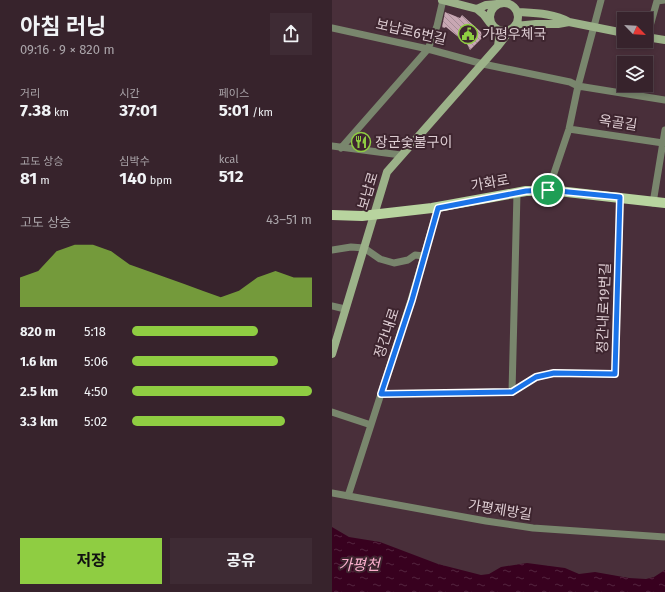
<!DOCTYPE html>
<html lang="ko">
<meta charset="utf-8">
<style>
:root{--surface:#37232c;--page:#3e2b34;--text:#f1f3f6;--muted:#aaa4a9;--line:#514048;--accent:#8fcd42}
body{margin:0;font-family:"Fira Sans","Noto Sans KR",sans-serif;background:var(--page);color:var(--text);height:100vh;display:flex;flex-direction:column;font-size:15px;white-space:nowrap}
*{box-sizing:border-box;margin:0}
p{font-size:13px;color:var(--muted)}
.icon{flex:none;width:22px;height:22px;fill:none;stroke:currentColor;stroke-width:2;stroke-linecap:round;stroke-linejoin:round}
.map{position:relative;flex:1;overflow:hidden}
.sheet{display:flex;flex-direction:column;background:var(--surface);width:332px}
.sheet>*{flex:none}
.needle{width:26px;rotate:115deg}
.buttons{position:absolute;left:285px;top:12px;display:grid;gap:8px}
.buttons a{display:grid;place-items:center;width:36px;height:36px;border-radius:0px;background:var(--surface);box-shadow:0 2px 6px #0003,0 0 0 1px var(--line);font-size:20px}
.pin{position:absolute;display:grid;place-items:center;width:34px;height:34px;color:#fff;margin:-17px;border:2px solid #fff;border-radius:50%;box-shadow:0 1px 4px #0007}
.round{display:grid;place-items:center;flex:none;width:42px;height:42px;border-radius:0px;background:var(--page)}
.headline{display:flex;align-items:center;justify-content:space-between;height:68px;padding:0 20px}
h1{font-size:22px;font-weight:700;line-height:30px}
.stats{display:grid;grid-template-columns:repeat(3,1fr);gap:6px;height:68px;padding:4px 20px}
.stats div{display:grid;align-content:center}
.stats b{font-size:17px;font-weight:700}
.stats small{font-size:11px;font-weight:400}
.stats p{font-size:11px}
.chart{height:112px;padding:8px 20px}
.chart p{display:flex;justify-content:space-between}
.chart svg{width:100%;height:72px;margin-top:4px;fill:var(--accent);opacity:.7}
.primary-button{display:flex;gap:8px;margin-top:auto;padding:8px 20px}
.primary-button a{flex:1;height:46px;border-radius:0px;background:var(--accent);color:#111;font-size:16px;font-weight:700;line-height:46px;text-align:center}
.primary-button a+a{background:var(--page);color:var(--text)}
ul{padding:0 20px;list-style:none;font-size:13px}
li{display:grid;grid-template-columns:64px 48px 1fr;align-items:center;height:30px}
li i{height:10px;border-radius:5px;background:var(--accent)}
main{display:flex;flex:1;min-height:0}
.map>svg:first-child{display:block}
</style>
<main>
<section class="sheet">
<div class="headline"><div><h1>아침 러닝</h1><p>09:16 · 9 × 820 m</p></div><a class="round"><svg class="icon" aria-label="share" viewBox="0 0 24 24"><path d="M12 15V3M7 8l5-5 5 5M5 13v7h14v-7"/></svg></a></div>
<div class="stats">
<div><p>거리</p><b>7.38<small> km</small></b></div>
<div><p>시간</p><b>37:01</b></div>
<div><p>페이스</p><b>5:01<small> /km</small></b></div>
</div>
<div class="stats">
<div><p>고도 상승</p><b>81<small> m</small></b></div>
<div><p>심박수</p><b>140<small> bpm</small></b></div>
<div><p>kcal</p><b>512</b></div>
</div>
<div class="chart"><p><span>고도 상승</span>43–51 m</p>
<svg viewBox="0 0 160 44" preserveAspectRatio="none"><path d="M0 44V26L10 22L20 10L30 6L40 6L50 10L60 18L70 22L80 26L90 30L100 34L110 38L120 34L130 26L140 22L150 26L160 26V44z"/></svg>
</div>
<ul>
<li><b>820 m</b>5:18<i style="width:70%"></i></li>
<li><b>1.6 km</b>5:06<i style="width:81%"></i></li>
<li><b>2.5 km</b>4:50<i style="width:100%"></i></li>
<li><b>3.3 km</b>5:02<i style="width:85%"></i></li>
</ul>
<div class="primary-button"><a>저장</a><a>공유</a></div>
</section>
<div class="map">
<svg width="333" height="592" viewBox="0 0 333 592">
<defs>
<pattern id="water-ripples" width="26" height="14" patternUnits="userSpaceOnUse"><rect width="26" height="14" fill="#38011f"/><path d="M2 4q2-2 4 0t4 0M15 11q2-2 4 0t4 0" fill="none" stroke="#54253f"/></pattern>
<pattern id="building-back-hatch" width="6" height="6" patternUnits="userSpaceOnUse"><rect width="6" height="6" fill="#c8a7b3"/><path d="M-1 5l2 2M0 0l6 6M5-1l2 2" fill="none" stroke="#a68c96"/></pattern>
</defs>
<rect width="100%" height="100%" fill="#492f3a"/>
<path fill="url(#water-ripples)" d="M0,527L17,537L48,542L106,564L149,575L157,574L169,567L195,563L233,568L247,574L263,572L297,578L314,579L322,577L333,570V592H0Z"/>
<path fill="url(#building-back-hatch)" d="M113,12L128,18L130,15L149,32L150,38L138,50L135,44L114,27L112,28L110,27Z"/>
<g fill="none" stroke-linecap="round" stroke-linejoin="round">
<path stroke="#79866d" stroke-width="7" d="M0,28L96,49L151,64L238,82L246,86L333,100
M315,37L325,1L333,0
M237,129L331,143
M0,146L69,155
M9,148L96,49L105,26L111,0
M216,191L237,129L246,86L269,0
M321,203L333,130
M0,250L19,247L32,248L48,259L62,263L76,260L83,255L92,256
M0,306L13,309
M180,392L185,193
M49,394L180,392L204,377L222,373L283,374L288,197
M0,412L39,425L79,300L106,208
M0,493L154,521L201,528L333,537
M16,496L39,425"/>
<path stroke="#9cb289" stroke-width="8" d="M110,0L145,9
M158 17a14 14 0 1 1 28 0a14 14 0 1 1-28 0Z
M237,22L292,33
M158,23L152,15L145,9L154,5L165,4
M183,26L204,24H226L237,22C222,13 202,13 185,12
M168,31L166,46L179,29
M314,37L333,40
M0,354L55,172L166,46"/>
<path stroke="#b8d49f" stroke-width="10" d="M0,215L30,216L100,208L194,191H226L333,203"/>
</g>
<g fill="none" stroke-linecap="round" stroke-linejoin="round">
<defs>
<path id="route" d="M216,190L288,197L283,374L222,373L204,377L180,392L49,394L80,300L106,208L194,191Z"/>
</defs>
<use href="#route" stroke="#fff" stroke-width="8"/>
<use href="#route" stroke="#1a73e8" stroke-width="5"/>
</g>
<defs>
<symbol id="civic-ring" viewBox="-11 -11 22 22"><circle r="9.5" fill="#3e252f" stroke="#8fcd42" stroke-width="1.5"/><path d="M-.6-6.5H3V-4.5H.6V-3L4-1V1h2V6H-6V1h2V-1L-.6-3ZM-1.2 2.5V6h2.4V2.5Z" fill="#8fcd42"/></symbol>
<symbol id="restaurant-ring" viewBox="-11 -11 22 22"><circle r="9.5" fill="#3e252f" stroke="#8fcd42" stroke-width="1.5"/><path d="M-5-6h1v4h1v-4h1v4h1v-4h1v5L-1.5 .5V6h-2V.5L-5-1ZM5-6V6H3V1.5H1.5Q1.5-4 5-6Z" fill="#8fcd42"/></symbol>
</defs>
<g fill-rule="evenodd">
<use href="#civic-ring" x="125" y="23" width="22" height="22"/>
<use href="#restaurant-ring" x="18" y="131" width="22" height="22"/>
</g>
<g text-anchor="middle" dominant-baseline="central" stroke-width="4" stroke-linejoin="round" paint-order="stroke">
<g font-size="14" fill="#ddccd2" stroke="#3e252f">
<text transform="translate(79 32) rotate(13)">보납로6번길</text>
<text transform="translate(286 123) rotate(8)">옥골길</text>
<text transform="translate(158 183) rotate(-10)">가화로</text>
<text transform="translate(36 191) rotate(-73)">보납로</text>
<text transform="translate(272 308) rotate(-88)">정간내로19번길</text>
<text transform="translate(55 333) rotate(-72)">정간내로</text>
<text transform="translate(168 510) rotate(9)">가평제방길</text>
</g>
<g font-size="14" fill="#ddccd2" stroke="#3e252f" text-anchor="start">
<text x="150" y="34">가평우체국</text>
<text x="43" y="142">장군숯불구이</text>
</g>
<g font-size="15" font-style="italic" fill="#faafcd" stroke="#3e252f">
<text x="27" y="565">가평천</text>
</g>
</g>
</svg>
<div class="buttons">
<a><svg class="needle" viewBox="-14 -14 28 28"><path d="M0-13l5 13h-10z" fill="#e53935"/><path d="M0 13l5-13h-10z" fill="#aaa4a9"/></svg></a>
<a><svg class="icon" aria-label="layers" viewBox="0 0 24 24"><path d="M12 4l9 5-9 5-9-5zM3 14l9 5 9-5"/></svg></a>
</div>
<div class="pin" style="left:216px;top:190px;background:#1e9e55"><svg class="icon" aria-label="arrive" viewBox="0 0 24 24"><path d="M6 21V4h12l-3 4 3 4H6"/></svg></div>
</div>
</main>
